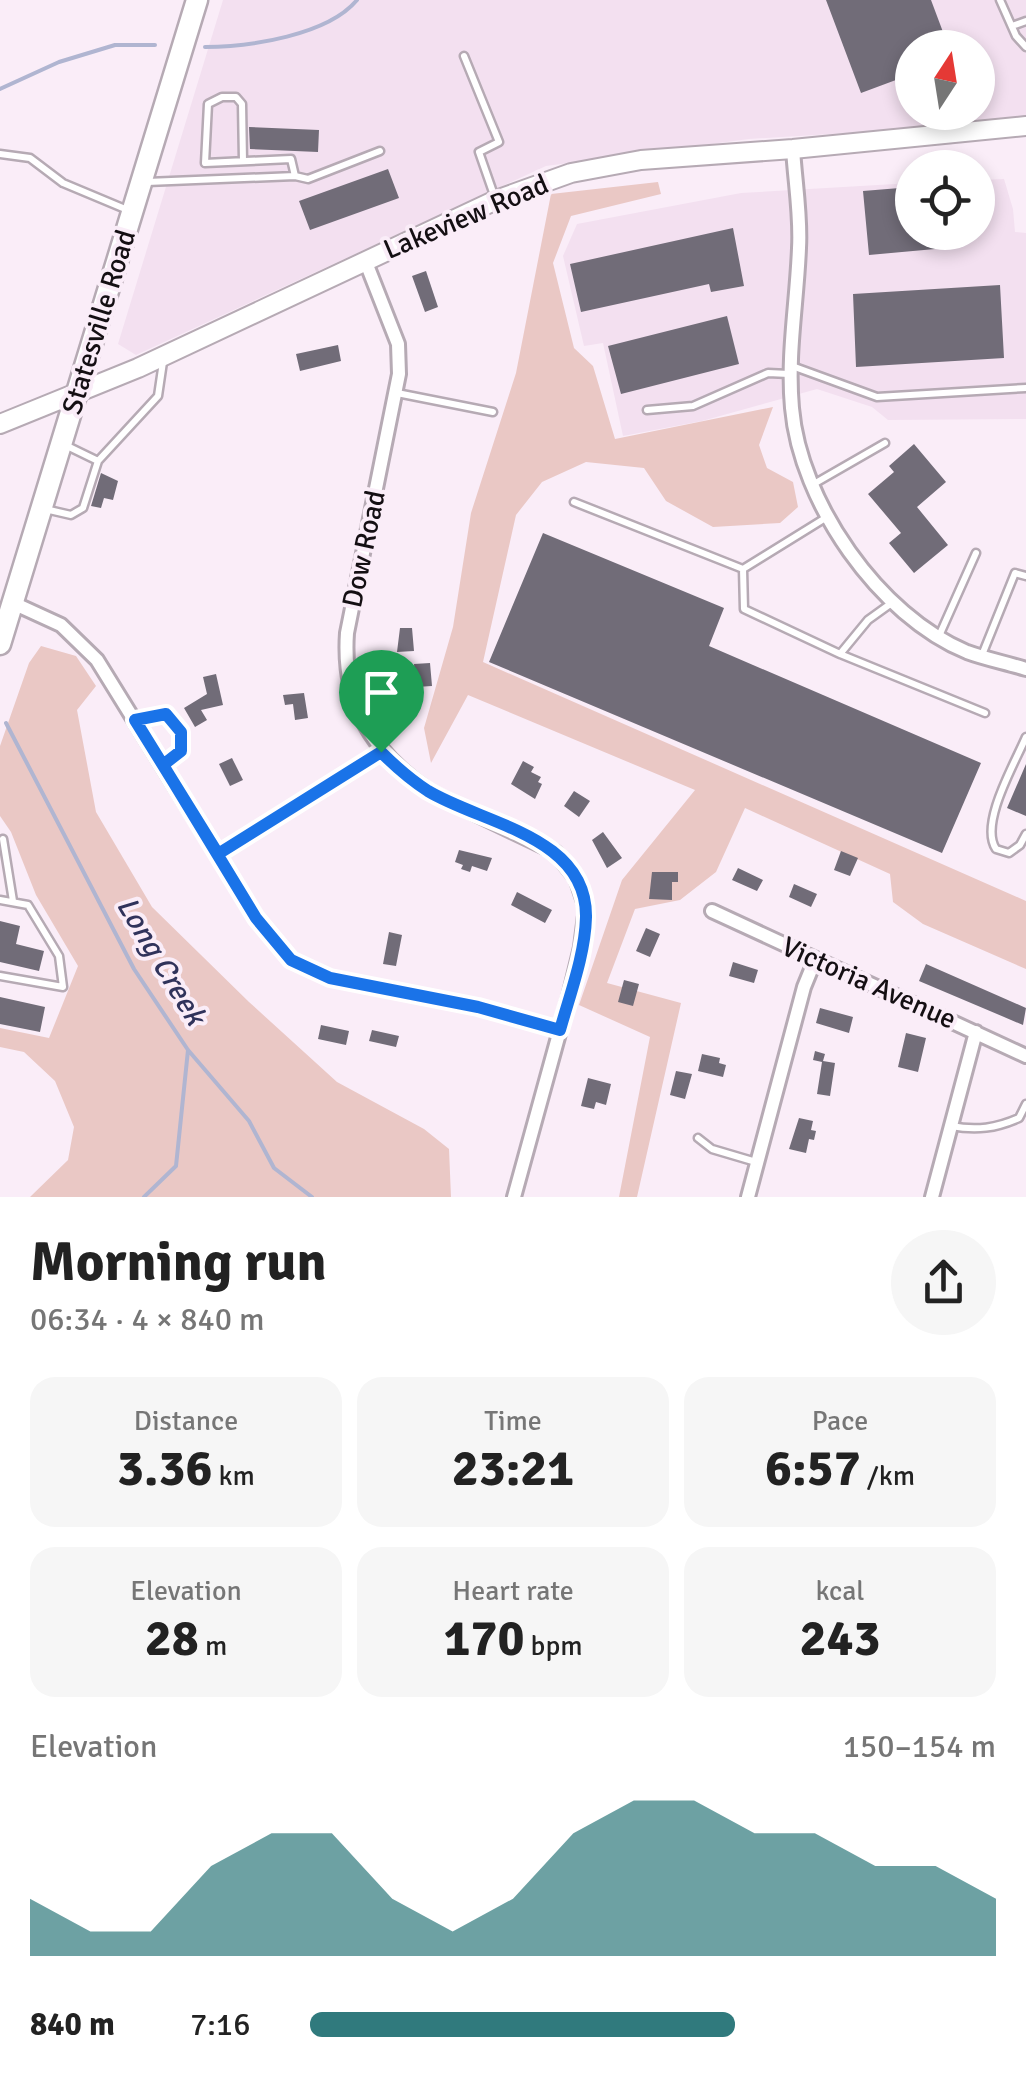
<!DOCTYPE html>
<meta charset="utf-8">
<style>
:root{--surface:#fff;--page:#f6f6f6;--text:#222;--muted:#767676;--accent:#307a7d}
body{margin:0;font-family:Signika,sans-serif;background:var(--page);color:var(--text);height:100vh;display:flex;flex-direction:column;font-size:38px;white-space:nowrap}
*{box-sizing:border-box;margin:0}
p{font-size:32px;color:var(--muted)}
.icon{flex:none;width:55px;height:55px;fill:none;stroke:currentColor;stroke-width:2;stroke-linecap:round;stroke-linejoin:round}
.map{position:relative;height:1197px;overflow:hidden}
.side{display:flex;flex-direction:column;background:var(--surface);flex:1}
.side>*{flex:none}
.needle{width:65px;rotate:12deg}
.controls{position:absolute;left:895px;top:30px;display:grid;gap:20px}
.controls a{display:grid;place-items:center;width:100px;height:100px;border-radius:50%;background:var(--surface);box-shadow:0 5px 15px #0003;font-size:50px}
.pin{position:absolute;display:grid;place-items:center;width:85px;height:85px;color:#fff;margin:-102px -42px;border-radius:50% 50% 50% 0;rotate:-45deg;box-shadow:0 0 10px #0007}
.pin .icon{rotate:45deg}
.round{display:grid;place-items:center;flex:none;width:105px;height:105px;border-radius:52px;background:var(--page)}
.head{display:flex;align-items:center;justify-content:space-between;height:170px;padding:0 30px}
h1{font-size:55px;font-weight:800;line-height:75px}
.stats{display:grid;grid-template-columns:repeat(3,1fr);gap:15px;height:170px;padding:10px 30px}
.stats div{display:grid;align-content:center;border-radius:25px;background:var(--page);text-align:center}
.stats b{font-size:50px;font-weight:800}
.stats small{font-size:28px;font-weight:400}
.stats p{font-size:28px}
.chart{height:280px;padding:20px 30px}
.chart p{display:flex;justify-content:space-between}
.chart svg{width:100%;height:180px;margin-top:10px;fill:var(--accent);opacity:.7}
ul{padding:0 30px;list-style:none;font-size:32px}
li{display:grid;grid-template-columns:160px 120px 1fr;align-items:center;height:75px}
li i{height:25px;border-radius:12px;background:var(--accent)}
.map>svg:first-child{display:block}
</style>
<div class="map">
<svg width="1026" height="1197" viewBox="0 0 1026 1197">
<rect width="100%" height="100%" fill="#faedf8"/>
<path fill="#f3e0f0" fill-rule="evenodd" d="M223,0H1026V122L749,139L546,166L136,355L118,344ZM912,48H978V112H912Z
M1004,179L1013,209L1015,232L1026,233V419L888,420L872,407L817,389L702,421L623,436L603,343L584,346L563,256L577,224L741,193L912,183V232H978V180Z"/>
<path fill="#eac8c5" d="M658,182L661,194L571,216L553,263L574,348L593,366L615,439L773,407L759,445L767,468L793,482L798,507L780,523L713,527L666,501L644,468L586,462L542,482L516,515L483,662L1026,901V969L923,924L893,902L890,874L745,808L716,872L680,900L635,909L607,983L681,1003L637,1197H619L650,1037L579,1005L622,880L695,790L468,695L431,763L424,728L453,627L471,513L516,373L551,194Z
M41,646L76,656L96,686L77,710L96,812L152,907L249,1002L337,1082L424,1129L449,1149L451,1197H30L68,1160L74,1127L55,1081L24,1052L0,1047V1028L49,1038L78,966L36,895L11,832L0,816V746L29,663Z"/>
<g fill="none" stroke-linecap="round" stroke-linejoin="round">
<path stroke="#b0b5d1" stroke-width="4" d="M205,47C250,47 328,35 357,0
M0,89L59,62L115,45H155
M6,723L134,969L188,1050L249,1121L274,1168L312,1197
M144,1197L176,1166L188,1050"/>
</g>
<path fill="#716c78" d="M826,0H931L949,48H912V74L861,93Z
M249,127L319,130L318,152L250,149Z
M388,169L399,198L310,230L299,201Z
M912,187V232H956L957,247L869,255L863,191Z
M733,228L744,286L711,292L709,284L581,312L570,264Z
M426,271L438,307L425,312L412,276Z
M1000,285L1004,358L856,367L853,294Z
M727,316L739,364L621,394L608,346Z
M338,345L341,361L300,371L296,354Z
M914,444L946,482L917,507L948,545L914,573L889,543L901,533L868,494L894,472L889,466Z
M101,473L118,481L113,500L104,498L101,508L91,506Z
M543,533L724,608L709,646L981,763L942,853L489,662Z
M400,628H412L414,651L397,652Z
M430,663L432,686L416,687L414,664Z
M216,674L223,705L201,710L207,720L195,727L184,708L207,694L203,677Z
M304,693L308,718L295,720L293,704L285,705L283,695Z
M232,758L243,780L230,786L219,764Z
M523,761L534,767L531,772L541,777L538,782L542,784L535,799L511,784Z
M1026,764V816L1007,808Z
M574,791L590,801L579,817L564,806Z
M603,832L622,858L607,868L592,840Z
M459,850L492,858L487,871L472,866L470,872L461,869L463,865L455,862Z
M841,851L858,858L850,876L834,870Z
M738,868L763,880L757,891L732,880Z
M652,872H678V882H672V900L649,899Z
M794,884L817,894L811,907L789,897Z
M517,892L552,910L545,923L511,905Z
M0,921L20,926L16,944L44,951L39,971L0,962Z
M646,928L660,934L650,957L636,951Z
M389,932L402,935L396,966L383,964Z
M733,962L758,970L754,983L729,976Z
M926,964L1026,1008L1023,1025L919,981Z
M624,980L639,984L633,1006L618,1002Z
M0,997L45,1007L40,1032L0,1024Z
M820,1008L853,1017L849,1033L816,1023Z
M321,1025L349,1031L346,1045L318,1039Z
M372,1030L399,1036L396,1047L369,1041Z
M906,1033L926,1038L918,1072L898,1067Z
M815,1051L825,1054L823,1061L835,1063L830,1096L817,1094L822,1062L813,1060Z
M702,1054L720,1058L719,1063L726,1065L723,1077L698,1071Z
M676,1071L692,1074L685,1099L670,1095Z
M588,1078L611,1084L606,1105L596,1102L594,1109L581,1106Z
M799,1118L813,1121L811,1130L816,1131L814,1140L809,1139L806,1153L789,1149Z"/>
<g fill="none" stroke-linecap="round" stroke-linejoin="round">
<defs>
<path id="lane" d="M1000,0L1016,36L1026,47
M1012,26L1026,21
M464,56L499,142L479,152L495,198
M0,154L30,158L63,183L130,211
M243,161L242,104L236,97H222L208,104L205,163L291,159L295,176
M147,182L295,176L308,179L380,151
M792,366L877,397L1026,388
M397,393L493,412
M647,410L693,406L768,373L789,374
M63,444L98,461
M812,485L885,443
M574,502L743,569L744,609L840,654L985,713
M45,509L71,515L83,508L98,461L158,396L163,362
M743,569L827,517
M939,636L976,553
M840,654L868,620L893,602
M982,655L1015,573L1026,576
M136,719L166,714L181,733V751L163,765
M1026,737C1015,763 979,824 996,849L1009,853L1020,845L1026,834
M3,839L13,901
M0,900L28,905L59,956L63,987L0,976
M951,1126C977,1131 996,1128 1019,1118L1026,1104
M698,1138L712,1149L756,1162"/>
<path id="street" d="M793,149C795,182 801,216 799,248C797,302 787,355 792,408C800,502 879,616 967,652C986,659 1007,663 1026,669
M365,260L398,344L399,374L347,633C342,704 372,752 430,792L555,852L576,878L586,908L581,947L568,1001L514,1197
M13,603L61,625L97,660L257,919L291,960L330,978L478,1007L560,1030
M218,854L381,752
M712,911L1026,1056
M748,1197L804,987L815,960
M932,1197L976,1032"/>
<path id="secondary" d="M0,424L138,368L496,200L571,173L641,160L793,149L1026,126"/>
<path id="primary" d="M0,644L197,0"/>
</defs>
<use href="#lane" stroke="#b6aab4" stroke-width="11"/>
<use href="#street" stroke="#b6aab4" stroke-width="18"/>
<use href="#secondary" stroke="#b6aab4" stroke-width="22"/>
<use href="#primary" stroke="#b6aab4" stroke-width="25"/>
<use href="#lane" stroke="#fff" stroke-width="6"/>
<use href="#street" stroke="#fff" stroke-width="12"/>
<use href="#secondary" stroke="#fff" stroke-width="18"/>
<use href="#primary" stroke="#fff" stroke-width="20"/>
</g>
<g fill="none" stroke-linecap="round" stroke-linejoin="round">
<defs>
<path id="route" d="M381,752L218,854L135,720L166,714L181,732V751L163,765L256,918L291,960L330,978L478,1007L560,1030C570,994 585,955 586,917C587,836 483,824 428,791C411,780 395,766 381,752"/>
</defs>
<use href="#route" stroke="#fff" stroke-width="20"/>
<use href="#route" stroke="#1a73e8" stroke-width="12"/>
</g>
<g text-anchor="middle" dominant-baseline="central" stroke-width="8" stroke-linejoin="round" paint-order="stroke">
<g font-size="28" fill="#140f13" stroke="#faedf8">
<text transform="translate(466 217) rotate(-23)">Lakeview Road</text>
<text transform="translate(99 322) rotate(-73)">Statesville Road</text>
<text transform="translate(364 549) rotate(-78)">Dow Road</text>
<text transform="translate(869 983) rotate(24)">Victoria Avenue</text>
</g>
<g font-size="30" font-style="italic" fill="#30335b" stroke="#faedf8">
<text transform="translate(161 961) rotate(59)">Long Creek</text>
</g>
</g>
</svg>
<div class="controls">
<a><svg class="needle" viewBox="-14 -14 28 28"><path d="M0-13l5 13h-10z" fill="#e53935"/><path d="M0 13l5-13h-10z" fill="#767676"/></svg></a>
<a><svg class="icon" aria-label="locate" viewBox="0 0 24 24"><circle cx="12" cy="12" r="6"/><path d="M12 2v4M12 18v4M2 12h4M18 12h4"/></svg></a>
</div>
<div class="pin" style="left:381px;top:752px;background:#1e9e55"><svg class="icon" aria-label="arrive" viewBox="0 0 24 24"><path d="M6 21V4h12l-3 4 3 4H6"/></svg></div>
</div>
<section class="side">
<div class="head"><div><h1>Morning run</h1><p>06:34 · 4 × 840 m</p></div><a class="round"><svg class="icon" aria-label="share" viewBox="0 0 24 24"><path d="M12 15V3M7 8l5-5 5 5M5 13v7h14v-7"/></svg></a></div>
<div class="stats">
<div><p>Distance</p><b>3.36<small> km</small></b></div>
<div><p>Time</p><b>23:21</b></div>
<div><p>Pace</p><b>6:57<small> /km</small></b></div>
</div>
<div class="stats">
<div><p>Elevation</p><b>28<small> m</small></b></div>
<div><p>Heart rate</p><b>170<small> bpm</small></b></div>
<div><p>kcal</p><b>243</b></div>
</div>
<div class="chart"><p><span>Elevation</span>150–154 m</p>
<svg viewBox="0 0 160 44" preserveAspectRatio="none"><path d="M0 44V30L10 38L20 38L30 22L40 14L50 14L60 30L70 38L80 30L90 14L100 6L110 6L120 14L130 14L140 22L150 22L160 30V44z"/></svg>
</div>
<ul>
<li><b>840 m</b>7:16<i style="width:62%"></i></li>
</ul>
</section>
